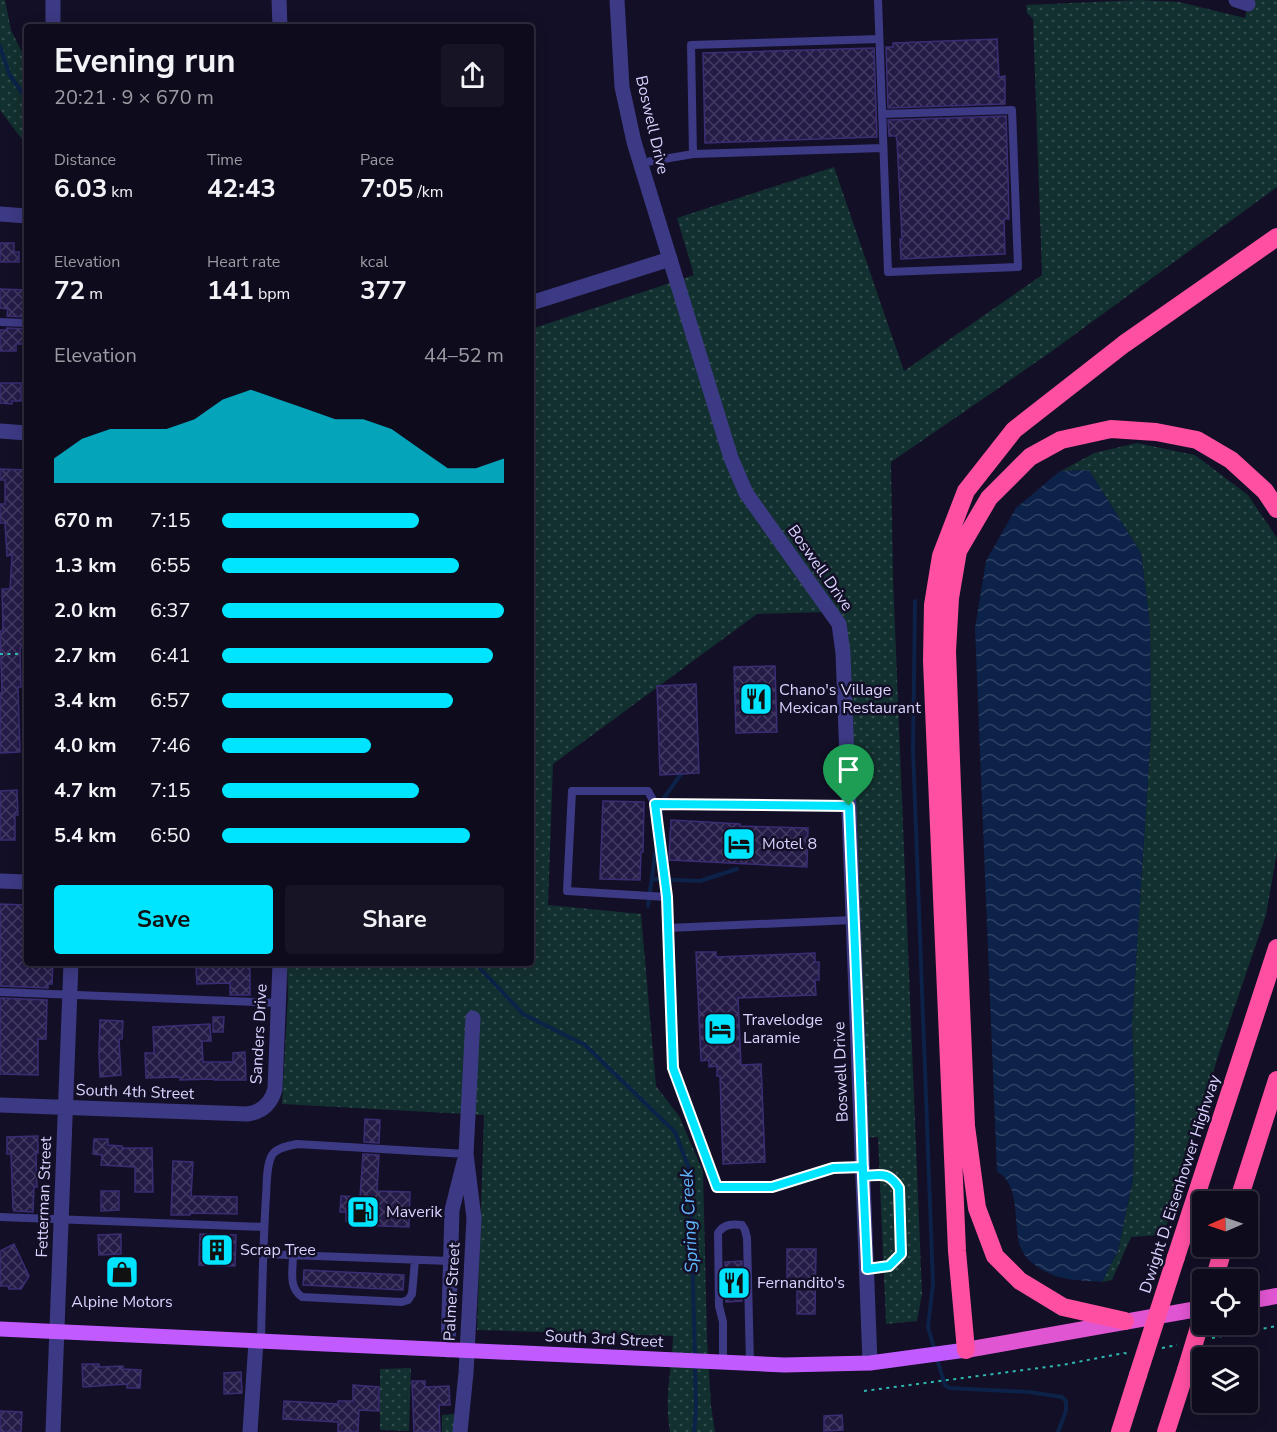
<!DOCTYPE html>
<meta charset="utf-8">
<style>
:root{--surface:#0e0b1c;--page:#171425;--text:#f1f3f6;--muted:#9b9ba3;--line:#2e2b3b;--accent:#00e5ff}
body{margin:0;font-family:"Nunito Sans",sans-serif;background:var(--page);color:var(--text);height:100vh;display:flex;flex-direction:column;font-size:22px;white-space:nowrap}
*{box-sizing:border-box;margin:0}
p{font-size:20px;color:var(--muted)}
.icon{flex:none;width:33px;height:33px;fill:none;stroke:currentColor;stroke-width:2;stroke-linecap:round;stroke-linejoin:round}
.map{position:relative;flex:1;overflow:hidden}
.panel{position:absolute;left:24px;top:24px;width:510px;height:942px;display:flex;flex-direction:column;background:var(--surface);border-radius:6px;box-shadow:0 3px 15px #0003,0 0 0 2px var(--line)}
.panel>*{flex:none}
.needle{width:39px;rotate:268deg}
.fabs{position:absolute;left:1192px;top:1191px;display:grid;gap:12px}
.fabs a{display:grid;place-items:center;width:66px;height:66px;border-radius:6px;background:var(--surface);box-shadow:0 3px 15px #0003,0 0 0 2px var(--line);font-size:30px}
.pin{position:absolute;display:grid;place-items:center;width:51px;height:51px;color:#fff;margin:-62px -26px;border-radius:50% 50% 50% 0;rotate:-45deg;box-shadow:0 0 6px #0007}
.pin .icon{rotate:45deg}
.round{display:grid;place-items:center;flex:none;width:63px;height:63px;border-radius:6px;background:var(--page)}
.headline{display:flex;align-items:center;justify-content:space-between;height:102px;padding:0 30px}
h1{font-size:33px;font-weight:700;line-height:45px}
.figures{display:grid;grid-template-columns:repeat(3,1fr);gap:9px;height:102px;padding:6px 30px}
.figures div{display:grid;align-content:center}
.figures b{font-size:26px;font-weight:700}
.figures small{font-size:16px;font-weight:400}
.figures p{font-size:16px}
.chart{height:168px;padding:12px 30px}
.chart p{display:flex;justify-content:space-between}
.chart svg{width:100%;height:108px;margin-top:6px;fill:var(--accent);opacity:.7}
.action{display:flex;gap:12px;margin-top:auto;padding:12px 30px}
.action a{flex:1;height:69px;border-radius:6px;background:var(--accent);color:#111;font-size:24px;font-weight:700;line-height:69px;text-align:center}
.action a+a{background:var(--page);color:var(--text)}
ul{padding:0 30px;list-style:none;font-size:20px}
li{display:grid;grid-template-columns:96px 72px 1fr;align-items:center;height:45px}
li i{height:15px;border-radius:8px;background:var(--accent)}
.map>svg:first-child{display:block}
</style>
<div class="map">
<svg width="1277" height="1432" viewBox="0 0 1277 1432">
<defs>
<pattern id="grass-dots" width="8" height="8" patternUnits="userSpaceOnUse" patternTransform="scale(1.5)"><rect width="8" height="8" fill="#12302f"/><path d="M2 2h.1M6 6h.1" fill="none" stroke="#344d4e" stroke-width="1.8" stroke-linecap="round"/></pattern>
<pattern id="water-waves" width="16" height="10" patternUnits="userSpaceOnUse" patternTransform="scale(1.5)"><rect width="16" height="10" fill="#0c2248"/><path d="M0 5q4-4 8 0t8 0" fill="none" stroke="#2f4163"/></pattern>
<pattern id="building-cross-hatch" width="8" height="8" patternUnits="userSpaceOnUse" patternTransform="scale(1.5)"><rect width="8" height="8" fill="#241b47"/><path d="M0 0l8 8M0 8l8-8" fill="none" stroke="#433b63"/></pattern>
</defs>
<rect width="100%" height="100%" fill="#130f26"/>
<path fill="url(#grass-dots)" d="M0,0H5L11,30L27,62V146L0,110Z
M1139,0L1179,2L1245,18L1249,0H1277V187L1048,354L891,462L893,578L922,1294L917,1321L886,1324L878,1137L862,1138L843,653L830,612L757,614L553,764L548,905L641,914L656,1086L679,1116L703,1171L707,1337L711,1406L715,1432H670C664,1397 672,1370 673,1336L477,1330L484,1115L282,1104L288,995L287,963H531V329L694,275L677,218L834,167L904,371L1042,275L1033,19L1027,13L1026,5Z
M1137,443L1195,455L1248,495L1277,538V852L1266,915L1218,1056L1185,1171L1171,1217L1160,1235L1131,1237L1112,1280L1102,1282L1118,1251L1133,1179L1135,1108L1132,1023L1151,732L1150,624L1141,553L1089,470L1061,471L1094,453Z
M411,1368L409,1431L380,1430V1369Z
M454,1414V1432H442V1415Z"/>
<path fill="url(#water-waves)" d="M1089,470L1141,553L1150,624L1151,732L1132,1023L1135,1108L1133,1179L1118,1251L1102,1282C1089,1281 1067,1280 1055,1276C1041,1270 1025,1261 1020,1246C1013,1225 1021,1183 997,1172L975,628L986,561L1016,508L1060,471Z"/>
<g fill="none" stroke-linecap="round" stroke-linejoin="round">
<path stroke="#0c2248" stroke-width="4" d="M0,46L9,74L27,100
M915,601L913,750L933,1284L928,1327L935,1351
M660,821L664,798L681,774
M652,879L700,881L737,869
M648,906L657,841
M475,963L523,1014L585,1045L675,1132L690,1171L695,1358
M937,1359L945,1385L949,1388L1029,1392L1062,1397L1066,1401V1411L1058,1432
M694,1432L696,1410L695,1366"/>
</g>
<path fill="url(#building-cross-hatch)" stroke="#3b2d73" stroke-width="1.5" d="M997,39L999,77L1005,76V104L888,108L886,47H893V43Z
M874,48L877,137L705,143L703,53Z
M1006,116L1008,175L1009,219H1004L1005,254L901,259L900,239H902L897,141L896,136H889L888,120Z
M0,243H14V252H19V262H0Z
M0,289L27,290V317L7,316L8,309L0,308Z
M7,328L27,329V344H16V351H0V330H6Z
M0,383H21V401H12V404L0,403Z
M0,469L27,470L25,589H27V607H23L24,648H20L21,687H18L20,752L0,753V693H2L0,631H3L2,589H10L12,555L7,556L5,523H0V504H5V480H0Z
M775,666L777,732L736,733L734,667Z
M696,684L699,773L660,775L657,686Z
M17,790L18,815H15V840H0V791Z
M603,801L644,802L643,852H641L640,880L600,879Z
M671,820L740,824V826L808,828L807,867L669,860Z
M0,904L27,905V963H53L52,984H48V988L0,986Z
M696,952H716V957L815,953V962H819V980H815L816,995L738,998L741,1065L761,1064L765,1162L723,1164L720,1076H717V1066L709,1067V1060L701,1061Z
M230,963H250V995H230V983L197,984L196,968L230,967Z
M0,998L47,1000L46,1039H38V1075L0,1074Z
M213,1017H224L223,1032H213Z
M100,1020L123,1021L122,1039H119L121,1075L100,1077L99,1053Z
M210,1024L211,1041H202L203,1062H233V1053L245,1052L246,1080H214V1079L180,1080V1077L146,1078L145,1053H154L153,1027Z
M365,1119L380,1120L379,1143L364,1142Z
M38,1136V1153H36L37,1187H34L33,1212L14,1211L13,1209L11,1154H7V1137Z
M94,1139H108V1145L122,1146V1148H152L153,1192H135V1167L101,1165L102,1155L93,1154Z
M363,1154L379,1155L377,1191L410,1192L409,1227L356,1225V1222L346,1221V1212H340L341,1196L360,1197Z
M173,1161L193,1162L191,1196L237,1197V1214L190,1213V1215H171Z
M101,1191H119V1210L101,1211Z
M121,1234V1254L99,1255L98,1235Z
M200,1234L236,1235L235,1266L199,1265Z
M14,1244L29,1276L21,1289H9L8,1286H0V1251Z
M787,1249H816L815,1314H797V1284H787Z
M742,1261V1301L726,1302L725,1262Z
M113,1262H131L130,1277H113Z
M304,1270L404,1275L403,1290L303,1285Z
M82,1364H99V1367L123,1366V1369L141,1370L140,1388H127V1384L83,1387Z
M241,1372L242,1393L224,1394V1373Z
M412,1381H425V1387L449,1386L450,1405H439L440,1432H414Z
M353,1385L379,1387V1411L359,1410L358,1432H338V1422L283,1419L284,1401L338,1404V1401H353Z
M0,1411L22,1412L21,1432H0Z
M842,1415L843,1430L824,1431V1416Z"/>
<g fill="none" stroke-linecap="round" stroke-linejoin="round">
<path stroke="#2fb8b0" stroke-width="2" stroke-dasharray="3 4.5" stroke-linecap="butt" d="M0,654H27
M1212,1338L1277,1326
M1162,1348L1177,1345
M864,1391L1062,1365L1124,1353L1130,1354"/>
<path stroke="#3d3a85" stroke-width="8" d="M878,0L888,272L1018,267L1012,110L882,114
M693,154L883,148
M641,163L693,154L691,45L879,39
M0,322L27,323
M655,804L849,806
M667,897L567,891L572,791H648L655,804L667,897L673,1068L717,1187H772L833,1168L863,1166
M668,928L853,920
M0,992L279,1003
M863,1176C881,1175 888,1171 899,1188L901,1254L889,1266L867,1269
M0,1217L264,1227
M263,1254L450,1261
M293,1255C293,1271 288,1287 302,1297L402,1302L408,1300L412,1294L415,1260
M261,1341C262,1293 263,1244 266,1196C267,1184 266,1166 272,1155C277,1147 289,1146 297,1144L466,1154
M723,1363V1322L719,1306L718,1233C724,1224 732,1224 742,1225L745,1230L747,1238L750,1364"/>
<path stroke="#3d3a85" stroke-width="15" d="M53,0V27
M279,0L280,27
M1236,0L1248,4
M0,214L27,216
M531,303L670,259
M0,431L27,433
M0,881L27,882
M0,1105L247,1114C262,1112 271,1104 275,1089L280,963
M448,1350L452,1210L464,1162
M53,1432L71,963
M250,1432L256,1341
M460,1432L466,1373L474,1218L466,1154L473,1018"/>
<path stroke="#3d3a85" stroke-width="15" d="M617,0L622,87L634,142L731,458L746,493L839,624L843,653L870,1363"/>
<path stroke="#c25bff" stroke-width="15" d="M0,1329L784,1365L870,1363L966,1350"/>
<path stroke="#e055d1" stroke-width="16" d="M1248,1301L1277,1296
M966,1350L1203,1308"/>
<path stroke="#ff4fa3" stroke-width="18" d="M1238,1202L1277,1080
M1176,1257L1277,948
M1214,1280L1224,1246
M1125,1321L1063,1307L1020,1281L995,1256L977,1208L966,1126L952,787L947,651L950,598L958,551L989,498L1030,457L1061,440L1111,429L1156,432L1197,440L1231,460L1265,491L1277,509
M966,1350L957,1251L932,661L933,605L941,556L966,491L1014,430L1124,344L1277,237
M1120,1432L1138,1375
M1166,1432L1186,1370"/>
<path stroke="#ff4fa3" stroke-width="18" d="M1186,1370L1203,1314
M1138,1375L1176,1257"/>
</g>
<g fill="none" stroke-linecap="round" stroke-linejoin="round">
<defs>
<path id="route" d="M849,806C854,930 860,1053 863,1176L867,1265V1269L889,1266L901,1254L899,1188C888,1171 881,1175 863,1176V1167L833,1168L772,1187H717L673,1068L667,897L655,804L849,806"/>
</defs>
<use href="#route" stroke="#fff" stroke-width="12"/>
<use href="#route" stroke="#00e5ff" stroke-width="8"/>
</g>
<defs>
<symbol id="restaurant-square" viewBox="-11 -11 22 22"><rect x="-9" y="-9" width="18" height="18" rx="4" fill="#00e5ff" stroke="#130f26"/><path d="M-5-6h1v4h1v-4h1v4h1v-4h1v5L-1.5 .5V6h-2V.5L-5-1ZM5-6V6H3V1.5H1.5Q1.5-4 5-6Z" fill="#111"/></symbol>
<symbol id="hotel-square" viewBox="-11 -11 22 22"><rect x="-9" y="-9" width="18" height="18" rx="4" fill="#00e5ff" stroke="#130f26"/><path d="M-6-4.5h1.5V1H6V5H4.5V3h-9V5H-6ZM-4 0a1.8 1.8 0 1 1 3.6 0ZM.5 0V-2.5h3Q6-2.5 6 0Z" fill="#111"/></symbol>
<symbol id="fuel-square" viewBox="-11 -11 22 22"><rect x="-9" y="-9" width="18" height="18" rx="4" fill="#00e5ff" stroke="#130f26"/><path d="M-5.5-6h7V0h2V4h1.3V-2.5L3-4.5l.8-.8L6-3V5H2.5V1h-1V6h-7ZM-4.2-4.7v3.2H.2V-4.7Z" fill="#111"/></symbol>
<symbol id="building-square" viewBox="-11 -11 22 22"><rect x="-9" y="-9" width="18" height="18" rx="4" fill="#00e5ff" stroke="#130f26"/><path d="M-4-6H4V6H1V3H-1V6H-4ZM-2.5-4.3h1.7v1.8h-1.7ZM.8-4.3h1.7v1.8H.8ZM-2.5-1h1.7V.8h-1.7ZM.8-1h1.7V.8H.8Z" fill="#111"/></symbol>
<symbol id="shop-square" viewBox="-11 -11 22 22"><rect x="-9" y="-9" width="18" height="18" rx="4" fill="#00e5ff" stroke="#130f26"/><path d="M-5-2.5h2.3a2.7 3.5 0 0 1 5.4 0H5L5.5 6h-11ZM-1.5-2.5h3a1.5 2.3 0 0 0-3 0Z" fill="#111"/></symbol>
</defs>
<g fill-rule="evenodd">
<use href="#restaurant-square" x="737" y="680" width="38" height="38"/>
<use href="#hotel-square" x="720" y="825" width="38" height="38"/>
<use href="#hotel-square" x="701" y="1010" width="38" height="38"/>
<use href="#fuel-square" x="344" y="1193" width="38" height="38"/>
<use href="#building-square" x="198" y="1231" width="38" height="38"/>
<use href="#shop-square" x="103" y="1253" width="38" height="38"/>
<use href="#restaurant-square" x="715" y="1264" width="38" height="38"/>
</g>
<g text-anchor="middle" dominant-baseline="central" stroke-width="5" stroke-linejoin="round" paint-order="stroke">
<g font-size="16" fill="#d9d4ff" stroke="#130f26">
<text transform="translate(652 125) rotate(77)">Boswell Drive</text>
<text transform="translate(820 568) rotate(55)">Boswell Drive</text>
<text transform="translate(259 1034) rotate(-87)">Sanders Drive</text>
<text transform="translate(841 1072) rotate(-92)">Boswell Drive</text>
<text transform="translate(135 1092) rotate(2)">South 4th Street</text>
<text transform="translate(1180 1184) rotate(-72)">Dwight D. Eisenhower Highway</text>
<text transform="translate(44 1197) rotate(-88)">Fetterman Street</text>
<text transform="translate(452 1292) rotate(-87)">Palmer Street</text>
<text transform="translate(604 1339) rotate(3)">South 3rd Street</text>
</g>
<g font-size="16" fill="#d9d4ff" stroke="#130f26" text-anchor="start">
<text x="779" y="690">Chano's Village<tspan x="779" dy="18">Mexican Restaurant</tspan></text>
<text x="762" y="844">Motel 8</text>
<text x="743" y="1020">Travelodge<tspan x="743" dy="18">Laramie</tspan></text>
<text x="386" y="1212">Maverik</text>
<text x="240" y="1250">Scrap Tree</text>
<text x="757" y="1283">Fernandito's</text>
<text x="122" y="1302" text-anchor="middle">Alpine Motors</text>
</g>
<g font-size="18" font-style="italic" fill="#62b6ff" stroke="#130f26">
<text transform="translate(689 1221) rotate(-93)">Spring Creek</text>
</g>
</g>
</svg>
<div class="fabs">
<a><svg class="needle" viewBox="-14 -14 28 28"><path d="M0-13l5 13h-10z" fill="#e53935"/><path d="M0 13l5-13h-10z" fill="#9b9ba3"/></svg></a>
<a><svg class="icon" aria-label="locate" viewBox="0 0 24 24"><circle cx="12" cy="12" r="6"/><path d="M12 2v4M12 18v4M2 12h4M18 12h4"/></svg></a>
<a><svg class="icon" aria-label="layers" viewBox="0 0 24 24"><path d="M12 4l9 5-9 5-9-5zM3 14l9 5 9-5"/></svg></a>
</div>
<div class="pin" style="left:849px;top:806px;background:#1e9e55"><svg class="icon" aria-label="arrive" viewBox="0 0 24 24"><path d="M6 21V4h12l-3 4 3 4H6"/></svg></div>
<section class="panel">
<div class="headline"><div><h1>Evening run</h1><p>20:21 · 9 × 670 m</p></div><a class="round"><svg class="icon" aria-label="share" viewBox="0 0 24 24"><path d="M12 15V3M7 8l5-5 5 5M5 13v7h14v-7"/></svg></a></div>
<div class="figures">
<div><p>Distance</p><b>6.03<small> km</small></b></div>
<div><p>Time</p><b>42:43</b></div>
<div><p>Pace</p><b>7:05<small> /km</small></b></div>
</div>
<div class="figures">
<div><p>Elevation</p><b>72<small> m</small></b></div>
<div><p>Heart rate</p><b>141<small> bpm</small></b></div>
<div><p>kcal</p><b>377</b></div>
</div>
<div class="chart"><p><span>Elevation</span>44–52 m</p>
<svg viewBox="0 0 160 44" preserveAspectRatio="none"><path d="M0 44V34L10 26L20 22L30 22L40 22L50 18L60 10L70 6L80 10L90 14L100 18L110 18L120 22L130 30L140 38L150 38L160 34V44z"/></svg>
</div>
<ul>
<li><b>670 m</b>7:15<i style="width:70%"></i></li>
<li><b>1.3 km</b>6:55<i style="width:84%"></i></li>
<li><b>2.0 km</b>6:37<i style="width:100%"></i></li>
<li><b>2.7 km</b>6:41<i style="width:96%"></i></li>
<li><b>3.4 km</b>6:57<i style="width:82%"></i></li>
<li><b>4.0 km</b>7:46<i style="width:53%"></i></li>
<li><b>4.7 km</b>7:15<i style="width:70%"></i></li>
<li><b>5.4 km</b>6:50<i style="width:88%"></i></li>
</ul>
<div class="action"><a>Save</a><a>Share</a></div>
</section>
</div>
